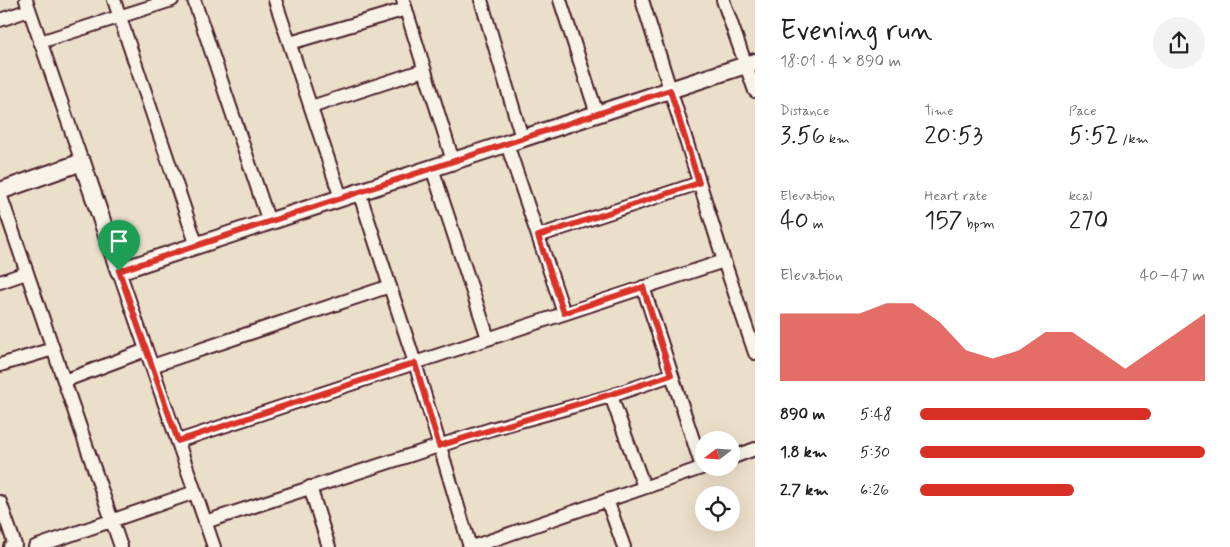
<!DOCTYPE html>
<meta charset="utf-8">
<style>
:root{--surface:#fff;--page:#f2f2f2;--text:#222;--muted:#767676;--accent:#d93025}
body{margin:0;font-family:Mynerve,sans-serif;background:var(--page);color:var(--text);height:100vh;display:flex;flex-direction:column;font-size:19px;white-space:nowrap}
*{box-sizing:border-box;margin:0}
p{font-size:16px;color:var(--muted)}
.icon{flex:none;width:28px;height:28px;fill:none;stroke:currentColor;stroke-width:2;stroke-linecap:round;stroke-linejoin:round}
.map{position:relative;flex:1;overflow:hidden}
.details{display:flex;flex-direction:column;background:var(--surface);width:475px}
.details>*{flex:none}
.needle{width:32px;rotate:253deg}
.fabs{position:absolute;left:695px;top:431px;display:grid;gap:10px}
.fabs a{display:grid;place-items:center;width:45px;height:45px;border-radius:50%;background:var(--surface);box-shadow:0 5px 20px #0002;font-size:25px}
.pin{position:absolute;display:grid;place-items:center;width:42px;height:42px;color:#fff;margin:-51px -21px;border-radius:50% 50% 50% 0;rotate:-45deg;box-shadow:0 0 5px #0007}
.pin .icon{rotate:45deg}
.round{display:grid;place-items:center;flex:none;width:52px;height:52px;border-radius:26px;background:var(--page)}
.head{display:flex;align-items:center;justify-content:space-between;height:85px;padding:0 25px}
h1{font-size:28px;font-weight:600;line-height:38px}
.stats{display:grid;grid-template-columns:repeat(3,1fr);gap:8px;height:85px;padding:5px 25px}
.stats div{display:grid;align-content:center}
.stats b{font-size:25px;font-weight:600}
.stats small{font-size:14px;font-weight:400}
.stats p{font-size:14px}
.chart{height:140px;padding:10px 25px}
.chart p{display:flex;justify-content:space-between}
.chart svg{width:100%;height:90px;margin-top:5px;fill:var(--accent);opacity:.7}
ul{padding:0 25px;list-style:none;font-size:16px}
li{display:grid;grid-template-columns:80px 60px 1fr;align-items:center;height:38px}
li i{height:12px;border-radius:6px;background:var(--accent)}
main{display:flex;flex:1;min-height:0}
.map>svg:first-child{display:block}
</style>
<main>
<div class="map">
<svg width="755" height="547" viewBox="0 0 755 547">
<rect width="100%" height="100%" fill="#ebdfca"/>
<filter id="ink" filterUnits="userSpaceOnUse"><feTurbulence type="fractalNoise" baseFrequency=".02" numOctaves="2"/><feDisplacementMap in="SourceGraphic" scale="10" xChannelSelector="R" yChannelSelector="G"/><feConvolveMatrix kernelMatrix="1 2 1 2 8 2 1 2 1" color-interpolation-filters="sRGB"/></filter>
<g filter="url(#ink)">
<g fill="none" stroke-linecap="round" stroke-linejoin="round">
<defs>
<path id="minor" d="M26,0L82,162
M114,0L197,246
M194,0L269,222
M275,0L341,198
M403,0L453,161
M481,0L522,138
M560,0L597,114
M642,0L724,261L755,353
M723,0L755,91
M0,20L29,10
M40,42L172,0
M290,43L406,9
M311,107L424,70
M507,144L564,313
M432,168L488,338
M359,192L415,363L470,547
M0,194L121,547
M538,236L699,183
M119,271L214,547
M0,282L26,273
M643,287L702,467
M0,365L53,349
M152,366L390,286
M64,381L146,350
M611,396L644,487
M178,441L724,261
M731,458L755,449
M310,487L329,547
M607,500L624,547
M0,502L15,545L10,547
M205,522L491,429L611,396L671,375
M35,547L195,492
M472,547L704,467"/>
<path id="tertiary" d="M0,191L82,162L119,271L755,62"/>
</defs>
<use href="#minor" stroke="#4a1f2b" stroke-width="16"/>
<use href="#tertiary" stroke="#4a1f2b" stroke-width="20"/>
<use href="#minor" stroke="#f7f3e8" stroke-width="12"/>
<use href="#tertiary" stroke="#f7f3e8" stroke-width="16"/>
</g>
</g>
<g fill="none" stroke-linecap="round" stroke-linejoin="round" filter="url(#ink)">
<defs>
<path id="route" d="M670,90L699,183L538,236L564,313L643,287L671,375C594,401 516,421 439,446L415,363L178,441L119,271Z"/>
</defs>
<use href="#route" stroke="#fff" stroke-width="10"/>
<use href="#route" stroke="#d93025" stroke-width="6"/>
</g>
</svg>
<div class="fabs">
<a><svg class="needle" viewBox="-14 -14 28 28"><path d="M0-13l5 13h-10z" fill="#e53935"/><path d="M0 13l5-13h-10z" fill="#767676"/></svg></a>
<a><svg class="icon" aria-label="locate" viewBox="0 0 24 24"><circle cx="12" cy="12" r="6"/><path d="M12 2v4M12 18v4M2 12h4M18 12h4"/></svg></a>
</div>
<div class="pin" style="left:119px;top:271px;background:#1e9e55"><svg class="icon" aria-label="arrive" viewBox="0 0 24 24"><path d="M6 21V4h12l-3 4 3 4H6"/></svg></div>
</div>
<section class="details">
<div class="head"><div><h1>Evening run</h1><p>18:01 · 4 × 890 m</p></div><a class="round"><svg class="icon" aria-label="share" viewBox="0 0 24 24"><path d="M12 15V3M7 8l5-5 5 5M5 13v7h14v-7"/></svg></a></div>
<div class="stats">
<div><p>Distance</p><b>3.56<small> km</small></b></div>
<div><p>Time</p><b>20:53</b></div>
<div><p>Pace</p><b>5:52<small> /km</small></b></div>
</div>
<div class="stats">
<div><p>Elevation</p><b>40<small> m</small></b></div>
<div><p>Heart rate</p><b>157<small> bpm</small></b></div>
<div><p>kcal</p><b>270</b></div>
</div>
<div class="chart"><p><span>Elevation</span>40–47 m</p>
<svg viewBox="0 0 160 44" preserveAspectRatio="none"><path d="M0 44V11L10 11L20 11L30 11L40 6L50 6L60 15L70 29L80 33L90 29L100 20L110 20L120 29L130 38L140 29L150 20L160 11V44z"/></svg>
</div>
<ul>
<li><b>890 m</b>5:48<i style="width:81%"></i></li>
<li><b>1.8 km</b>5:30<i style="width:100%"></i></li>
<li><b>2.7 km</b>6:26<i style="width:54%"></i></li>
</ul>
</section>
</main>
